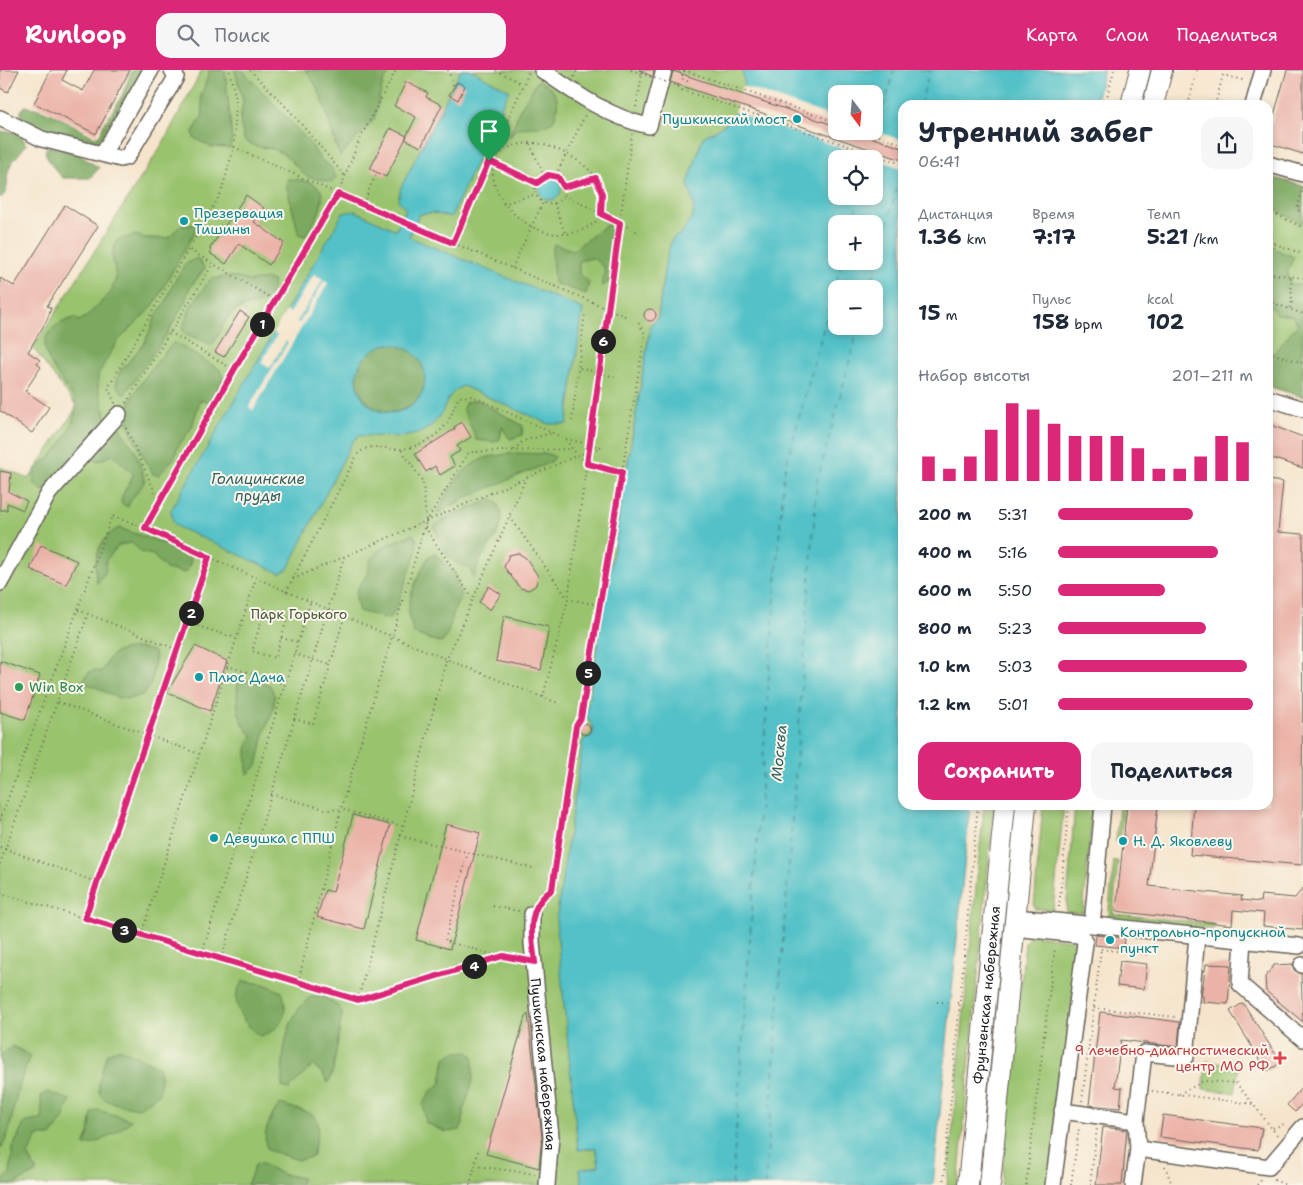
<!DOCTYPE html>
<html lang="ru">
<meta charset="utf-8">
<style>
:root{--surface:#fff;--page:#f6f6f7;--text:#1f2937;--muted:#747a83;--accent:#db2777}
body{margin:0;font-family:"Shantell Sans",sans-serif;background:var(--page);color:var(--text);height:100vh;display:flex;flex-direction:column;font-size:19px;white-space:nowrap}
*{box-sizing:border-box;margin:0}
p{font-size:16px;color:var(--muted)}
.icon{flex:none;width:28px;height:28px;fill:none;stroke:currentColor;stroke-width:2;stroke-linecap:round;stroke-linejoin:round}
.map{position:relative;flex:1;overflow:hidden}
.details{position:absolute;left:898px;top:30px;width:375px;height:710px;display:flex;flex-direction:column;background:var(--surface);border-radius:15px;box-shadow:0 2px 8px #0003}
.details>*{flex:none}
.needle{width:32px;rotate:164deg}
.tools{position:absolute;left:828px;top:15px;display:grid;gap:10px}
.tools a{display:grid;place-items:center;width:55px;height:55px;border-radius:10px;background:var(--surface);box-shadow:0 2px 8px #0003;font-size:25px}
.pin{position:absolute;display:grid;place-items:center;width:42px;height:42px;color:#fff;margin:-51px -21px;border-radius:50% 50% 50% 0;rotate:-45deg;box-shadow:0 0 5px #0007}
.pin .icon{rotate:45deg}
.km{position:absolute;width:25px;height:25px;margin:-12px;border-radius:50%;background:#222;color:#fff;font-size:14px;line-height:25px;text-align:center}
.round{display:grid;place-items:center;flex:none;width:52px;height:52px;border-radius:15px;background:var(--page)}
.head{display:flex;align-items:center;justify-content:space-between;height:85px;padding:0 20px}
h1{font-size:28px;font-weight:700;line-height:38px}
.metrics{display:grid;grid-template-columns:repeat(3,1fr);gap:8px;height:85px;padding:5px 20px}
.metrics div{display:grid;align-content:center}
.metrics b{font-size:21px;font-weight:700}
.metrics small{font-size:14px;font-weight:400}
.metrics p{font-size:14px}
.chart{height:140px;padding:10px 20px}
.chart p{display:flex;justify-content:space-between}
.chart svg{width:100%;height:90px;margin-top:5px;stroke:var(--accent);stroke-width:6}
.cta{display:flex;gap:10px;margin-top:auto;padding:10px 20px}
.cta a{flex:1;height:58px;border-radius:15px;background:var(--accent);color:#fff;font-size:20px;font-weight:700;line-height:58px;text-align:center}
.cta a+a{background:var(--page);color:var(--text)}
ul{padding:0 20px;list-style:none;font-size:16px}
li{display:grid;grid-template-columns:80px 60px 1fr;align-items:center;height:38px}
li i{height:12px;border-radius:6px;background:var(--accent)}
header{display:flex;align-items:center;gap:30px;box-sizing:border-box;height:70px;padding:0 25px;background:var(--accent);color:#fff}
header strong{font-size:24px}
nav{display:flex;gap:28px;margin-inline-start:auto;font-size:18px}
.search{width:350px;height:45px;background:var(--page);display:flex;align-items:center;gap:12px;box-sizing:border-box;padding:0 18px;border-radius:15px;color:var(--muted);font-size:19px}
.map>svg:first-child{display:block}
</style>
<header>
<strong>Runloop</strong>
<div class="search"><svg class="icon" aria-label="search" viewBox="0 0 24 24"><circle cx="10" cy="10" r="6"/><path d="M15 15l6 6"/></svg>Поиск</div>
<nav><a>Карта</a><a>Слои</a><a>Поделиться</a></nav>
</header>
<div class="map">
<svg width="1303" height="1115" viewBox="0 0 1303 1115">
<rect width="100%" height="100%" fill="#fbf7ec"/>
<filter id="ink" filterUnits="userSpaceOnUse"><feTurbulence type="fractalNoise" baseFrequency=".02" numOctaves="2"/><feDisplacementMap in="SourceGraphic" scale="10" xChannelSelector="R" yChannelSelector="G"/><feConvolveMatrix kernelMatrix="1 2 1 2 8 2 1 2 1" color-interpolation-filters="sRGB"/></filter>
<filter id="wash" filterUnits="userSpaceOnUse"><feTurbulence type="fractalNoise" baseFrequency=".0096" numOctaves="4" result="noise"/><feDisplacementMap in="SourceGraphic" scale="20" xChannelSelector="R" yChannelSelector="G"/><feGaussianBlur stdDeviation="1.12" result="paint"/><feColorMatrix in="noise" values="0 0 0 0 0 0 0 0 0 0 0 0 0 0 0 0 0 1.4 0 .05"/><feComposite in="paint" operator="in"/></filter>
<g filter="url(#wash)">
<rect width="100%" height="100%" fill="#f5e4cb"/>
<path fill="#9ac36e" stroke="#5b7045" d="M202,0H742C746,12 744,18 740,30C733,53 723,56 703,67L688,114L695,135L693,146L682,163L672,170L665,194L658,248L651,254L586,644L594,659L592,665L579,1080L597,1078L599,1097L580,1099L582,1115H0V397L29,409L77,337L33,278L163,73Z
M1268,106L1303,116V327L1268,316Z
M984,735H994L958,1115H947Z
M1043,735H1064L1053,840L1035,839L1034,836Z
M1075,735H1093L1083,843L1066,842Z
M1119,735H1124L1120,772H1116Z
M1114,791H1118L1113,844L1214,854L1213,859L1108,848Z
M1034,865L1077,871L1080,876L1049,1115H1001L1025,873L1029,867Z
M1207,991L1239,995L1235,1023L1203,1019Z"/>
<path fill="#7ba961" stroke="#4c623e" d="M132,0H147L102,77C69,71 46,71 21,47V41L25,36C49,39 73,55 94,67L100,65L104,54L122,26Z
M210,0H225L232,69L230,78L211,77L194,68L193,62L203,45L201,26Z
M235,0H242L309,72L320,89L331,97L336,108L332,112L307,107L284,84L273,79L255,76L244,70L240,51L243,31Z
M305,0H392L383,12L374,50L340,86C328,57 326,23 305,0Z
M538,10C553,17 561,27 556,44C555,48 553,52 549,54C540,58 526,57 517,58L509,68L520,39Z
M0,59L3,62C17,61 21,62 26,75C21,82 9,94 8,102C6,112 10,122 0,128Z
M48,76L78,84L99,98L90,108H63C55,100 48,92 45,81Z
M1268,106L1303,116V154L1268,136Z
M288,109C298,110 312,110 319,118C329,129 313,156 305,166L299,165L286,114Z
M199,154L153,236L117,272L98,304V318L107,349L80,383L53,406L49,418L43,421L34,413C34,408 34,402 37,398C39,393 45,392 49,388C62,376 79,348 75,330C54,299 20,264 74,248L79,251L86,247L111,222L116,208L112,183L117,170L137,165L143,168H168L180,156Z
M608,154L613,157L609,183L614,195L608,213L601,216L605,204L604,197L593,188L579,191V204L589,212L586,224L554,213L552,180L554,174L573,180Z
M1268,176L1294,187L1288,200L1287,208L1293,215H1303V327L1268,316V290L1298,254L1293,246L1276,244L1271,236H1268Z
M197,188L205,198L189,219L185,232L167,264L124,325L116,315L119,303L145,272L156,246L168,228L172,216L185,194Z
M231,206L249,211L267,209L274,211C269,243 250,228 231,244C224,249 219,267 212,275L186,264L182,259L192,234L211,209Z
M174,272L214,296L220,300L223,309L210,332L200,330L192,357L177,378L175,387L159,405L153,404C144,386 128,363 127,343C127,326 162,285 174,272Z
M357 308a34 34 0 1 1 68 0a34 34 0 1 1-68 0Z
M478,330L523,356L522,365L510,369L502,357L500,369L495,372L476,370C474,359 466,349 463,338L466,332Z
M118,356L135,380L145,410C140,421 132,425 128,437L121,433C121,421 132,414 133,403L113,385L96,392L93,386L95,380Z
M516,383L549,384L555,387L551,392L467,427L437,444C447,422 463,393 489,387C498,385 507,384 516,383Z
M492,428C515,449 491,471 480,491C477,496 476,503 474,509L469,497C445,493 444,478 434,457C451,442 473,440 492,428Z
M119,458L180,479L191,487L190,494L185,503L166,499L153,485L141,482L132,473L119,475L106,490L105,503L97,513C92,491 98,468 119,458Z
M413,464L417,470L416,483L395,541L389,549L359,541C353,522 356,520 367,505C370,501 368,495 370,491C378,475 399,470 413,464Z
M435,484L454,502L461,527C449,544 454,557 442,573L414,564C413,558 409,551 409,545C407,526 420,502 429,486Z
M140,578L153,581L156,586L151,613L144,624C114,638 107,616 81,613L89,602L95,600L100,602C105,598 104,597 107,592C113,579 128,579 140,578Z
M244,609L270,615L275,627L273,640L264,664L257,696L247,705V678L252,665C236,650 236,633 238,611Z
M243,911L264,914L282,922C290,943 282,960 260,966C243,954 227,931 243,911Z
M311,927H324L340,938L342,944L333,1001L328,1013L323,1004L313,995L289,1019L282,1017C283,984 283,948 311,927Z
M12,976L30,985L17,1023L9,1061L2,1078L0,1077L2,1011L0,986Z
M119,978L158,996L161,1010L159,1024L139,1038C93,1030 93,1030 107,984Z
M455,982H467L473,986V1010L463,1041V1054L460,1060L446,1062L426,1053L423,1034L430,1022L441,1013L445,988Z
M47,1022L70,1030L63,1049L51,1066H38L28,1085L37,1102L13,1115H4L5,1108L10,1103L13,1077L25,1052L42,1050L41,1026Z
M280,1034C323,1047 323,1043 312,1087L298,1090L268,1080C260,1066 271,1045 280,1034Z
M98,1040L131,1050C125,1058 94,1077 84,1075L89,1063L92,1043Z
M256,1093L262,1094L282,1104L302,1108L301,1115H247Z"/>
<path fill="#52c1c7" stroke="#376e72" fill-rule="evenodd" d="M461,0H471L509,20L451,147L433,143L419,144L409,167L583,239L567,354H549L463,316C450,322 448,330 442,342C422,377 390,364 358,366L352,372L288,499L280,503L178,457L173,452L171,440L343,143L355,141L396,160L406,139L398,130L401,117ZM387,274C411,275 429,291 424,316C422,326 415,335 406,339C361,359 332,290 387,274Z
M742,0H1104L1095,35H902V735H970L933,1115H582L580,1099L599,1096L596,1078L578,1080L556,851L583,670L592,665L594,659L586,645L651,254L658,248L665,194L672,169L682,163L693,146L694,135L688,114L703,67C723,56 733,53 740,30C744,18 745,12 742,0ZM836,24H874V61H836ZM836,89H874V126H836ZM836,154H874V191H836ZM836,219H874V256H836Z
M539 119a11 11 0 1 1 22 0a11 11 0 1 1-22 0Z"/>
<path fill="#f5e4cb" d="M742,16L836,48V61H874L902,70V98L734,42Z
M314,204L323,209L297,252L299,253L324,211L328,213L253,340L249,337L288,272L286,271L270,298L261,293L277,265L273,263L286,241L290,243Z"/>
<g fill="none" stroke-linecap="round" stroke-linejoin="round">
<path stroke="#325e60" stroke-width="1" stroke-dasharray="6 5" stroke-linecap="butt" d="M920,35L930,0
M875,69L894,0
M870,89L872,80
M852,154L859,126
M870,219L902,99
M732,1115L784,403L842,191
M765,1115L817,412L859,256"/>
</g>
<g id="blocks">
<path fill="#ebb3a8" d="M0,0H19L8,22L0,18Z
M51,0H67L62,10L83,21L94,0H130L96,64L34,33Z
M639,0H654L653,7Z
M1287,0H1303V84L1268,73V66Z
M673,1L836,56V61H853L902,78V90L670,12Z
M406,12L428,23L426,27L442,35L421,77L405,69L416,47L394,36Z
M457,12L465,16L458,30L449,25Z
M390,58L407,66L386,107L370,99Z
M246,125L264,138L254,152L284,173L269,195L239,174L226,194L211,184L210,178Z
M65,135L98,156L47,236L51,238L47,250L28,282L40,290L37,294L41,297L25,321L49,337L32,363L0,341V208L14,216Z
M644 245a6 6 0 1 1 12 0a6 6 0 1 1-12 0Z
M240,241L249,247L224,287L215,282Z
M462,352L471,367L457,376L460,381L450,387L455,396L440,405L435,396L426,402L415,384L455,359L454,357Z
M1268,354L1303,367V398L1268,387Z
M0,401L11,403L9,422L27,431L23,440L7,433V440H0Z
M1268,410L1283,412L1278,462L1303,464L1302,795L1190,785L1194,735H1268Z
M41,475L77,491L66,515L30,499Z
M518,483L526,488L538,506L536,515L529,520L520,518L504,497L509,485Z
M489,516L501,524L490,540L479,532Z
M504,546L549,557L541,600L496,591Z
M195,576L227,591L210,641L167,622Z
M0,591L40,605L25,650L0,642Z
M579.5 659a5.5 5.5 0 1 1 11 0a5.5 5.5 0 1 1-11 0Z
M1127,735H1158L1149,816L1242,826L1241,830L1260,832L1261,825L1295,828L1303,818V860L1263,856L1264,843L1233,840L1232,855L1116,841Z
M353,745L390,755L364,859L317,847L325,820L333,822Z
M446,754L480,763L450,879L416,870Z
M1096,865L1125,868L1124,878L1095,875Z
M1120,891L1147,894L1144,919L1117,916Z
M1206,894L1231,895L1228,934L1203,932V926H1201Z
M1293,894L1294,900L1301,904L1303,952L1266,921L1265,907L1274,895Z
M1243,933L1281,993L1267,1001L1230,941Z
M1100,942L1180,952L1178,977L1121,970L1115,1017L1122,1018L1120,1038L1089,1035Z
M528,944L542,1067L539,1098L486,1084L525,947Z
M1303,1016V1033L1295,1042L1287,1035Z
M1163,1045L1262,1058L1258,1080L1160,1067Z
M1103,1057L1127,1060L1122,1115H1096Z"/>
</g>
</g>
<g filter="url(#ink)">
<use href="#blocks" fill-opacity="0" stroke="#686259" stroke-width="1"/>
<g fill="none" stroke-linecap="round" stroke-linejoin="round">
<defs>
<g id="minor">
<path d="M542,0C575,23 610,48 649,56L664,0"/>
<path d="M1253,35L1263,0"/>
<path d="M0,48L42,69L121,89L127,87L172,14L176,7L172,0"/>
<path d="M103,84L151,0"/>
<path d="M1268,94L1303,104"/>
<path d="M1268,328L1303,339"/>
<path d="M0,513L49,423L119,344"/>
<path id="s1" d="M532,844V873L551,1067L547,1115"/>
<path d="M1016,847L1299,876"/>
<path d="M1092,855L1103,735"/>
<path d="M1015,858L1078,865L1083,867L1085,873L1053,1115"/>
<path d="M1243,870L1240,914L1303,969"/>
<path d="M1302,895H1303"/>
<path d="M1062,1041L1136,1051"/>
<path d="M1138,1079L1269,1097L1303,1057"/>
<path d="M1133,1115L1138,1079L1136,1051L1144,983L1186,987L1197,866"/>
</g>
<g id="major">
<path d="M1131,35L1140,0"/>
<path d="M1153,35L1162,0"/>
<path id="s2" d="M968,1115L1005,735"/>
<path d="M990,1115L1026,735"/>
</g>
</defs>
<use href="#minor" stroke="#686259" stroke-width="18"/>
<use href="#major" stroke="#686259" stroke-width="22"/>
<path stroke="#686259" stroke-width="2" stroke-dasharray="1 4" stroke-linecap="butt" d="M250,0L291,42L345,106
M448,0L454,17
M496,0L522,14
M684,0L681,8L691,13
M574,7L577,0
M677,16L678,15
M762,31L764,27
M1105,35L1114,0
M1188,35L1197,0
M1215,35L1223,5L1246,11
M636,37L643,0
M758,45L759,42
M865,61L902,74
M535,73C564,77 620,109 601,145C597,153 587,158 579,161C515,184 446,73 535,73Z
M530,74L544,106
M234,77L338,124L625,246
M489,91L537,113
M535 119a15 15 0 1 1 30 0a15 15 0 1 1-30 0Z
M556,105L585,45
M565,117L596,108
M1303,117L1297,140L1303,142
M564,125L638,162
M554,133L565,163
M363,134L377,102
M503,134L536,124
M1268,140L1303,158
M1268,153L1274,174L1268,200
M453,173L529,2
M1275,174L1303,184
M190,180L276,231
M512,198L543,132
M1268,203L1303,208
M1268,231L1303,244
M1290,238L1292,232L1291,206
M170,262L234,300
M1268,282L1303,293
M580,298L615,307
M115,333L108,318L221,123L234,77L236,29L229,0
M126,333L213,194
M572,351L585,242
M126,358L159,431
M566,369C578,392 598,400 622,402
M514,380L523,371L552,363
M510,447L568,529L599,535
M426,452L469,382L571,379
M425,457L472,528
M145,458L234,300L338,124L359,71L396,0
M293,509L576,386L599,378
M286,522L357,385C369,371 385,380 401,379C416,378 433,369 443,358C451,350 453,337 459,327L472,326L566,369L601,377
M265,539L288,546L275,588L252,581Z
M78,540L178,580
M188,553L236,568
M281,568L297,572
M294,584L331,595
M227,596L284,614
M543,627L568,529L632,64
M58,632L199,684
M294,649L313,654L344,548
M271,724L328,740L341,739L402,756
M0,750L112,446L145,458C282,520 418,580 558,633
M400,766L532,798
M0,777L96,812
M468,782L445,871L502,887L520,890
M0,794L88,544
M0,823L358,930L502,887
M538,833L542,827L552,820L577,656L581,648L645,264L638,252
M493,836L519,841
M1059,837L1069,735
M85,849L209,487
M141,865L256,508
M1101,879L1148,885
M202,883L310,533
M221,889L344,487
M298,912L341,739L426,452L423,412L401,379
M358,930L446,591L526,408
M937,932L958,933
M1094,938L1176,947
M1152,1021L1253,1034L1277,1065
M1179,1024L1204,1011L1236,1013L1253,1034
M1082,1031L1101,879
M1273,1058L1287,1053
M478,1081L475,1096L535,1104
M1165,1096L1172,1115
M1274,1110L1286,1115
M470,1115L475,1096
M943,1115L978,735
M1026,1115L1055,877
M1071,1115L1079,1058
M1090,1115L1097,1058
M1257,1115L1262,1109"/>
<use href="#minor" stroke="#fff" stroke-width="15"/>
<use href="#major" stroke="#fff" stroke-width="20"/>
<path stroke="#686259" stroke-width="2" stroke-dasharray="1 4" stroke-linecap="butt" d="M631,0L677,16L682,20L902,94
M674,0L689,2L836,52"/>
</g>
</g>
<g fill="none" stroke-linecap="round" stroke-linejoin="round" filter="url(#ink)">
<defs>
<path id="route" d="M489,91L537,113L548,105L558,107L564,117L596,108L602,124L601,144L620,153L587,394C600,396 609,401 622,402L581,648L576,656L552,820C526,837 531,865 535,892L503,886L358,930L85,848L209,487L145,458L234,300L338,124L453,173Z"/>
</defs>
<use href="#route" stroke="#fff" stroke-width="10"/>
<use href="#route" stroke="#db2777" stroke-width="6"/>
</g>
<g fill="#0f9aa8" stroke="#fbf7ec" stroke-width="2">
<circle cx="797" cy="49" r="5"/>
<circle cx="184" cy="151" r="5"/>
<circle cx="199" cy="607" r="5"/>
<circle cx="214" cy="768" r="5"/>
<circle cx="1123" cy="771" r="5"/>
<circle cx="1110" cy="870" r="5"/>
</g>
<circle fill="#2e9e5b" stroke="#fbf7ec" stroke-width="2" cx="19" cy="617" r="5"/>
<path fill="#e0444e" stroke="#fbf7ec" stroke-width="2" d="M1277.5 980.5h5v5h5v5h-5v5h-5v-5h-5v-5h5z"/>
<g text-anchor="middle" dominant-baseline="central" stroke-width="4" stroke-linejoin="round" paint-order="stroke">
<g font-size="14" fill="#0d838f" stroke="#fbf7ec" text-anchor="start">
<text x="787" y="49" text-anchor="end">Пушкинский мост</text>
<text x="194" y="143">Презервация<tspan x="194" dy="16">Тишины</tspan></text>
<text x="209" y="607">Плюс Дача</text>
<text x="224" y="768">Девушка с ППШ</text>
<text x="1133" y="771">Н. Д. Яковлеву</text>
<text x="1120" y="862">Контрольно-пропускной<tspan x="1120" dy="16">пункт</tspan></text>
</g>
<g font-size="14" fill="#485639" stroke="#fbf7ec">
<text x="299" y="544">Парк Горького</text>
</g>
<g font-size="14" fill="#27864d" stroke="#fbf7ec" text-anchor="start">
<text x="29" y="617">Win Box</text>
</g>
<g font-size="14" fill="#1c1c1c" stroke="#fbf7ec">
<text stroke="none"><textPath href="#s2" startOffset="191">Фрунзенская набережная</textPath></text>
<text stroke="none"><textPath href="#s1" startOffset="151">Пушкинская набережная</textPath></text>
</g>
<g font-size="14" fill="#be3a42" stroke="#fbf7ec" text-anchor="end">
<text x="1269" y="980">9 лечебно-диагностический<tspan x="1269" dy="16">центр МО РФ</tspan></text>
</g>
<g font-size="15" font-style="italic" fill="#325e60" stroke="#fbf7ec">
<text x="258" y="409">Голицинские<tspan x="258" dy="17">пруды</tspan></text>
<text transform="translate(779 683) rotate(-85)">Москва</text>
</g>
</g>
</svg>
<div class="tools">
<a><svg class="needle" viewBox="-14 -14 28 28"><path d="M0-13l5 13h-10z" fill="#e53935"/><path d="M0 13l5-13h-10z" fill="#747a83"/></svg></a>
<a><svg class="icon" aria-label="locate" viewBox="0 0 24 24"><circle cx="12" cy="12" r="6"/><path d="M12 2v4M12 18v4M2 12h4M18 12h4"/></svg></a>
<a>+</a>
<a>−</a>
</div>
<div class="pin" style="left:489px;top:91px;background:#1e9e55"><svg class="icon" aria-label="arrive" viewBox="0 0 24 24"><path d="M6 21V4h12l-3 4 3 4H6"/></svg></div>
<b class="km" style="left:262px;top:254px">1</b>
<b class="km" style="left:191px;top:543px">2</b>
<b class="km" style="left:124px;top:860px">3</b>
<b class="km" style="left:474px;top:896px">4</b>
<b class="km" style="left:588px;top:603px">5</b>
<b class="km" style="left:603px;top:271px">6</b>
<section class="details">
<div class="head"><div><h1>Утренний забег</h1><p>06:41</p></div><a class="round"><svg class="icon" aria-label="share" viewBox="0 0 24 24"><path d="M12 15V3M7 8l5-5 5 5M5 13v7h14v-7"/></svg></a></div>
<div class="metrics">
<div><p>Дистанция</p><b>1.36<small> km</small></b></div>
<div><p>Время</p><b>7:17</b></div>
<div><p>Темп</p><b>5:21<small> /km</small></b></div>
</div>
<div class="metrics">
<div><b>15<small> m</small></b></div>
<div><p>Пульс</p><b>158<small> bpm</small></b></div>
<div><p>kcal</p><b>102</b></div>
</div>
<div class="chart"><p><span>Набор высоты</span>201–211 m</p>
<svg viewBox="0 0 160 44" preserveAspectRatio="none"><path d="M5 44V32M15 44V38M25 44V32M35 44V19M45 44V6M55 44V9M65 44V16M75 44V22M85 44V22M95 44V22M105 44V28M115 44V38M125 44V38M135 44V32M145 44V22M155 44V25"/></svg>
</div>
<ul>
<li><b>200 m</b>5:31<i style="width:69%"></i></li>
<li><b>400 m</b>5:16<i style="width:82%"></i></li>
<li><b>600 m</b>5:50<i style="width:55%"></i></li>
<li><b>800 m</b>5:23<i style="width:76%"></i></li>
<li><b>1.0 km</b>5:03<i style="width:97%"></i></li>
<li><b>1.2 km</b>5:01<i style="width:100%"></i></li>
</ul>
<div class="cta"><a>Сохранить</a><a>Поделиться</a></div>
</section>
</div>
